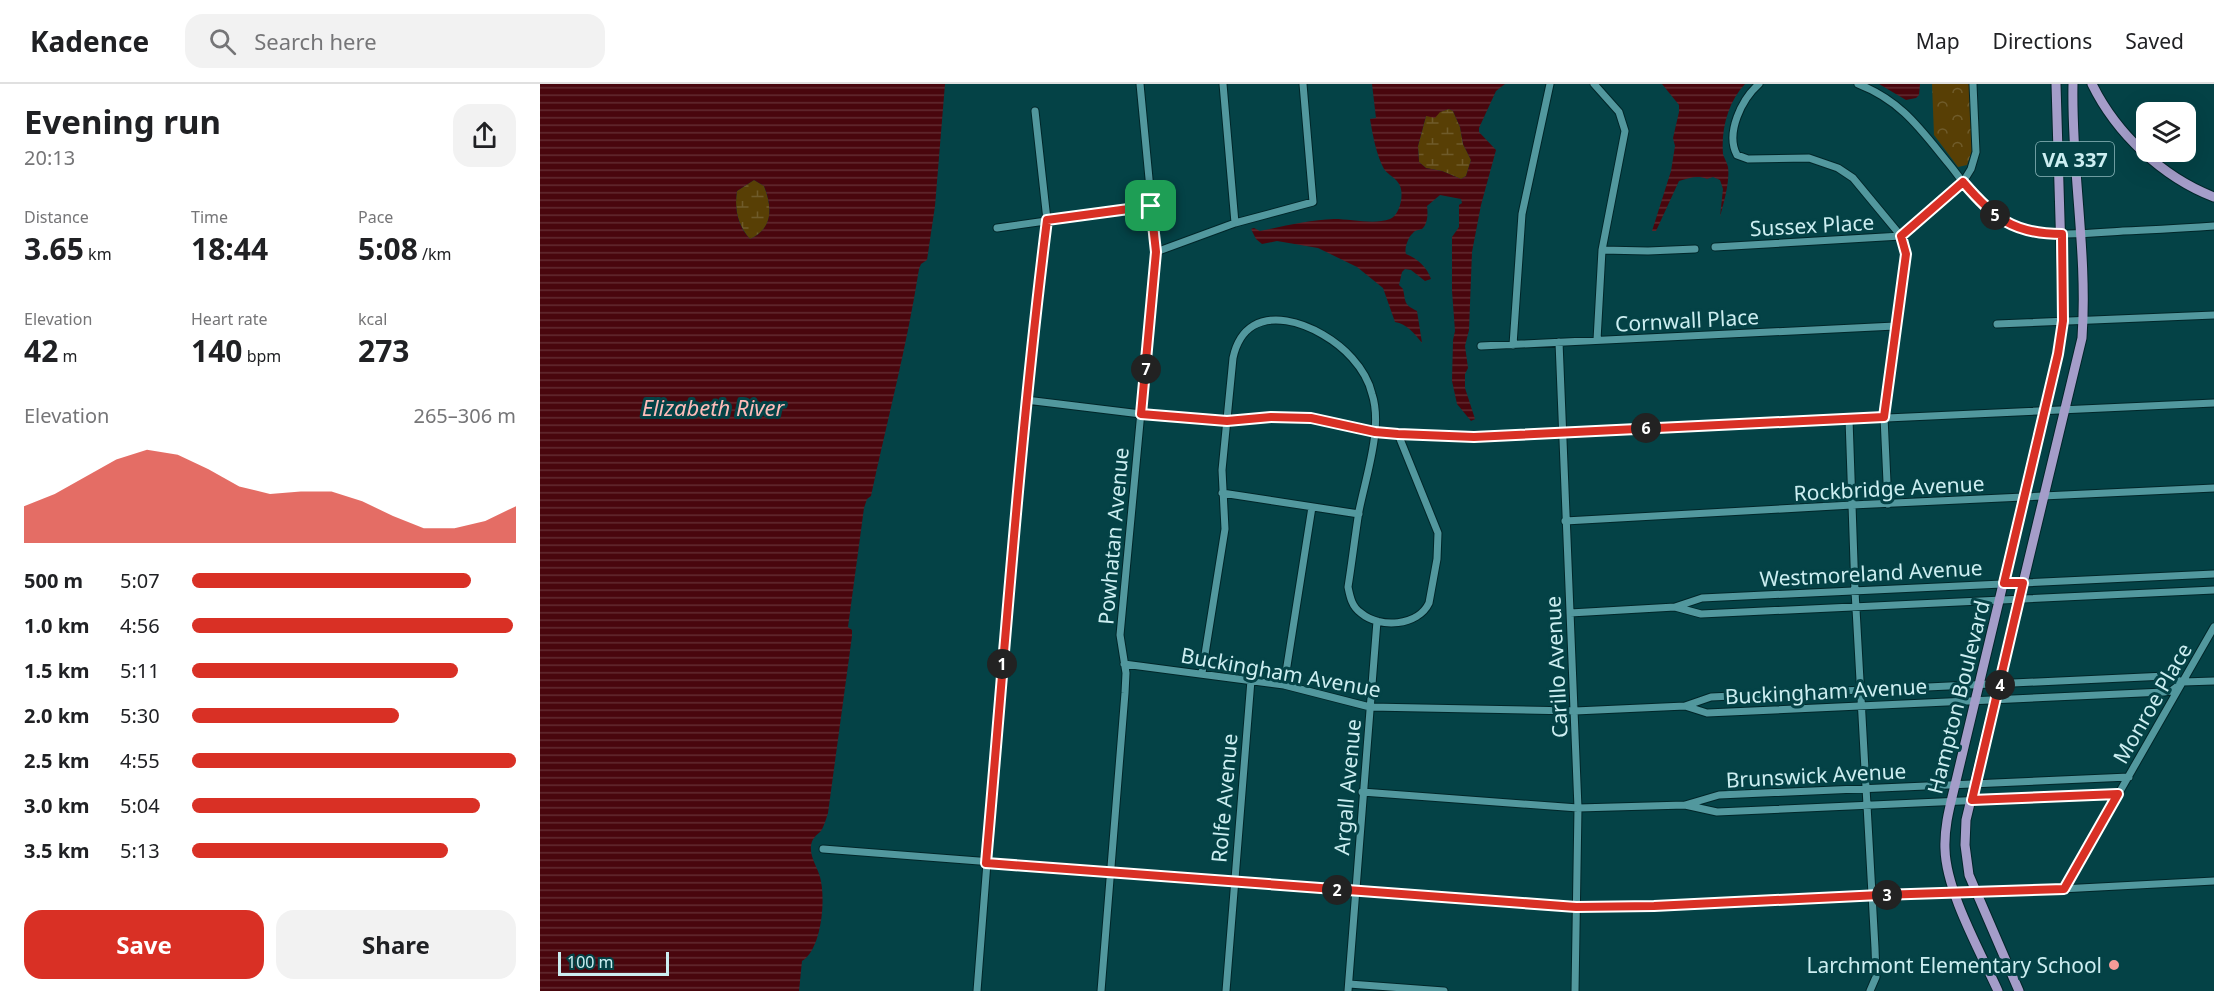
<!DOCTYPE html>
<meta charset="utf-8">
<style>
:root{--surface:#fff;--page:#f2f2f2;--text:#202124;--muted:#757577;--line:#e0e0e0;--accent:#d93025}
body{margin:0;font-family:"Noto Sans",sans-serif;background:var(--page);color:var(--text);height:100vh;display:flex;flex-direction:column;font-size:22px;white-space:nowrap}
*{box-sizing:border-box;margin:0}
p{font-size:20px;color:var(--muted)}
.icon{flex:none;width:33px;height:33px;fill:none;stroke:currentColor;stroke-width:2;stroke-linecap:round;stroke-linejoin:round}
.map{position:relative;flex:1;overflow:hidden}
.sheet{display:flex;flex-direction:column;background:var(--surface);width:540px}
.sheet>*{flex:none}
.controls{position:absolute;left:1596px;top:18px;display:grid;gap:12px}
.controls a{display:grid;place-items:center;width:60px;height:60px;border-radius:12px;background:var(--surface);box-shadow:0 6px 24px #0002;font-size:30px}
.scale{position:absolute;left:18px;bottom:15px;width:111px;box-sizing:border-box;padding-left:6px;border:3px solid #cceef1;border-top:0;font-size:16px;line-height:21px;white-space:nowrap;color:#cceef1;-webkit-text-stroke:4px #044246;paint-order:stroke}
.pin{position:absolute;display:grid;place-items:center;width:51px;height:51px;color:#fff;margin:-26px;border-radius:12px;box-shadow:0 3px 9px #0006}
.km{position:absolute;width:30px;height:30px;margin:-15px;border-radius:50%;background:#222;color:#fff;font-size:16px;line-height:30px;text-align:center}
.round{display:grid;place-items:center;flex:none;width:63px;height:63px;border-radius:18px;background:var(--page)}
.headline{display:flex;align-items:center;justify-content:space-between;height:102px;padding:0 24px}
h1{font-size:33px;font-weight:700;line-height:45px}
.stats{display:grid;grid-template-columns:repeat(3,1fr);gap:9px;height:102px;padding:6px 24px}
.stats div{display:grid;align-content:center}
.stats b{font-size:30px;font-weight:700}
.stats small{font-size:16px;font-weight:400}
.stats p{font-size:16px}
.chart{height:168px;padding:12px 24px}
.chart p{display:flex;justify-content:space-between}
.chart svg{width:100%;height:108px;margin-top:6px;fill:var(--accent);opacity:.7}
.button{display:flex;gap:12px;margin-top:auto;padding:12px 24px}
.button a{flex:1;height:69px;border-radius:18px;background:var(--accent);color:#fff;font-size:24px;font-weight:700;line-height:69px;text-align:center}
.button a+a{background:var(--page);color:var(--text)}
ul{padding:0 24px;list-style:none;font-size:20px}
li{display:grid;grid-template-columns:96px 72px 1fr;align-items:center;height:45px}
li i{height:15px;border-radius:8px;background:var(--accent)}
header{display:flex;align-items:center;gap:36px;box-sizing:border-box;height:84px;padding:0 30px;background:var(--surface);border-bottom:2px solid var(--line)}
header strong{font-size:28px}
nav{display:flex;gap:33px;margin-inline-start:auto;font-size:21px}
.search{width:420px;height:54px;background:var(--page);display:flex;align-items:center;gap:15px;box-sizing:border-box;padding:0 21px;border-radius:18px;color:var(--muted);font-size:22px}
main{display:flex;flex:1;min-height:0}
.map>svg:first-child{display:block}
</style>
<header>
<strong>Kadence</strong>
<div class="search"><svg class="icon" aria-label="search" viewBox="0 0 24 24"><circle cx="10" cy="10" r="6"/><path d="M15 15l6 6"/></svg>Search here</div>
<nav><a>Map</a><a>Directions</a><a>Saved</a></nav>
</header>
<main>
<section class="sheet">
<div class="headline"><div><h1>Evening run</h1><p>20:13</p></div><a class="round"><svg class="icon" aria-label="share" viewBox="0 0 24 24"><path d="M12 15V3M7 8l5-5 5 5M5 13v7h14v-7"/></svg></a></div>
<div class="stats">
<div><p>Distance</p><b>3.65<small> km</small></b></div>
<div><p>Time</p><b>18:44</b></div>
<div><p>Pace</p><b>5:08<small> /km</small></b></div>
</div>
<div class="stats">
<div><p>Elevation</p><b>42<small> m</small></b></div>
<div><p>Heart rate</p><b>140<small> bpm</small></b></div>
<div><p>kcal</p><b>273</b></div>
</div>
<div class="chart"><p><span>Elevation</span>265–306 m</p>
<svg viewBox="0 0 160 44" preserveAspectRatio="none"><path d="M0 44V29L10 24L20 17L30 10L40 6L50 8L60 14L70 21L80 24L90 23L100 23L110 27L120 33L130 38L140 38L150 35L160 29V44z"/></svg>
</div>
<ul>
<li><b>500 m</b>5:07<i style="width:86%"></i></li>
<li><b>1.0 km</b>4:56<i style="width:99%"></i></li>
<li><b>1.5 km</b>5:11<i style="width:82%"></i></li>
<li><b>2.0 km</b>5:30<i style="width:64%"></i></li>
<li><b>2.5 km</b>4:55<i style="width:100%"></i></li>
<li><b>3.0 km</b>5:04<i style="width:89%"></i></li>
<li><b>3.5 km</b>5:13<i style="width:79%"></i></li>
</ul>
<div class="button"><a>Save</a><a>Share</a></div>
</section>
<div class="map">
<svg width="1674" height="907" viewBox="0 0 1674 907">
<defs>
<pattern id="wetland-marsh" width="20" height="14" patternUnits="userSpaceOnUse" patternTransform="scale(1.5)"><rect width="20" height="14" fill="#583f05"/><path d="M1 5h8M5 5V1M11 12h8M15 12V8" fill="none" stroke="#6f5b2a"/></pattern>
<pattern id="park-crowns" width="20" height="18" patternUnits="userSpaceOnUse" patternTransform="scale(1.5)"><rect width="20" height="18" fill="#583f05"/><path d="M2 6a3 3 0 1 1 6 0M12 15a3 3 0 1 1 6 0" fill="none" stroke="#6f5b2a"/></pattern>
<pattern id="water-rules" width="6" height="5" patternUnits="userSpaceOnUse" patternTransform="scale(1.5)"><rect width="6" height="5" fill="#49060d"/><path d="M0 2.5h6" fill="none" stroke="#622b31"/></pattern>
</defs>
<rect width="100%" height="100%" fill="#044246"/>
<path fill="url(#wetland-marsh)" d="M909,25L913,27L920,43L923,60L931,76L926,92L921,95L902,87L886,84L879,78L878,62L886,32Z
M214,96L224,102C232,123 234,144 210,155C198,141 194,125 197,107Z"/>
<path fill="url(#park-crowns)" d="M1392,0H1429L1433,64L1427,81L1418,83L1394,51Z"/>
<path fill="url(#water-rules)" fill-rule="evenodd" d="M0,0H405L395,122L387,176L381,180L379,185C367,262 347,337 331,412L327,415L324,424L308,543L312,546V552L288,729C286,735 284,742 281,747C276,752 272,754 271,762C270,774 277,782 280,793C286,814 282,865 262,877L259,907H0ZM214,96L224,102C232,122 234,144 210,155C198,142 194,125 197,107Z
M832,0H965L956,7L939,44V48L956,66L941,121L932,168L929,246L925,262L928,284L925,290V304L935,335L931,337L917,320L912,297L913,256L915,247L912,207V153L919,143V121L922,119L921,115L900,111L887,122C888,129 888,140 882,145C879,146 875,146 873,149C868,153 864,165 866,170C878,175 887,183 891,195L885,197L871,186L865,185L862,188L859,201L863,205C866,218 863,220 877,227L882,259C874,249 867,240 855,238L843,204L817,183L778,164L737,157L722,160L716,155L711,145L714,144L720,147C744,142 770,136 794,135C811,135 834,141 850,135C860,131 864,111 860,102C857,94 848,91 844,85C836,70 833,52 830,35L836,34ZM909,25L913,27L920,43L923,60L931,76L926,92L921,95L902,87L886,84L879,78L878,62L886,32L895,34L900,28Z
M1122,0H1205C1188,18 1181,45 1183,70C1184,74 1187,78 1188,83C1190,97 1184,118 1180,133L1183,105L1180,96L1173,93L1167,95C1157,91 1150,94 1139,97L1116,147H1112L1131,87L1135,62L1133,54L1139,28V21Z
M1339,0H1380L1379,11L1376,14L1366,16Z"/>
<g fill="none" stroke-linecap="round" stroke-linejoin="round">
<defs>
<path id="minor" d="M683,0L695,139
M1054,0L1079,28L1085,47L1062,166L1057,256
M1219,0C1202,15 1185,49 1197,71L1208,75L1269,74L1298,84L1313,94L1361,152L1366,170L1344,333L1348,420
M1318,0C1362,17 1381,46 1409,80C1423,97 1436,119 1454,131C1493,157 1539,150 1583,147C1613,146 1644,144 1674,142
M457,144L611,122
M1175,163L1361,152L1423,98L1431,85L1436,68L1433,0
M1062,166L1108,167L1155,165
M616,168L695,139L773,118L763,0
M1457,240L1674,231
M1019,258L1038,724L1035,907
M973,261L982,130L1010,0
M941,262L1355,242
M486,316L601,330L687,337L731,333L771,335L835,348L858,350L934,353L1674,319
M1309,335L1315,507L1335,864L1336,893L1330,907
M682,409L819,430
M1025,437L1312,421L1674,404
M1135,523L1161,530L1674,506
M1030,529L1135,523L1162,514L1674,490
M584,580L744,601L830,623L1035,627L1145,622L1171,613L1626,592L1643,598L1674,597
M662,589L685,445L682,386L693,274C707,209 782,240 812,274C821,284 829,297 832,310C843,343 826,392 819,427C815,452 812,478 808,503C810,513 812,523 821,529C840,545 878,542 889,519L897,475L898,449L858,350
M744,601L772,423
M1145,622L1167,629L1624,608L1631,607L1643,598
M822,708L1038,724L1145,721L1179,711L1589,693
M1145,721L1177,728L1578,710
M283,765L1036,823L1114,822L1331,812L1442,809L1674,797
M1524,805L1674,543
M809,900L904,907
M437,907L468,509L486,316L507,136L495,27
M561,907L585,609L586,589L580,551L616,168L600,0
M686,907L711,596
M808,907L837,537"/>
<path id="major" d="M1552,0C1576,49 1622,93 1674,113
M1458,907C1440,867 1406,807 1405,765C1404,743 1410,722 1415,701L1518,270L1523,237L1516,0
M1479,907L1429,791L1425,761L1426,736L1542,254C1548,169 1531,85 1533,0"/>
</defs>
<use href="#minor" stroke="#002629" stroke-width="9"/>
<use href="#major" stroke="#002629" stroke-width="11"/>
<use href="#minor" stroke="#52989e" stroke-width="7"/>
<use href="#major" stroke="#a49dc9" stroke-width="9"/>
</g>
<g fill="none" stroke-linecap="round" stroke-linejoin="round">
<defs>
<path id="route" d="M1423,98C1454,134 1473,150 1522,150L1523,237L1518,270L1464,499H1483L1432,716L1578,710L1524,805L1340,811L1114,822L1036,823L446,779C465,565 480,350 507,136L611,122L616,168L601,330L687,337L731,333L771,334L835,348L858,350L934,353L1344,333L1366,170L1361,152Z"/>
</defs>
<use href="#route" stroke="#fff" stroke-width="12"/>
<use href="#route" stroke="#d93025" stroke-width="8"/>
</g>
<circle fill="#f59b98" stroke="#044246" stroke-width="2" cx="1574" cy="881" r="6"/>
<g text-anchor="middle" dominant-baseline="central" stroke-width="6" stroke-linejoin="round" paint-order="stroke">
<rect fill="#044246" stroke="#90babe" stroke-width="1.5" x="1496" y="58" width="78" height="34" rx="4.5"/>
<g font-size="20" font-weight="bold" fill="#cceef1">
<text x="1535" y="75">VA 337</text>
</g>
<g font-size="21" fill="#cceef1" stroke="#044246">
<text transform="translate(1272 141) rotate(-3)">Sussex Place</text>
<text transform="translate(1147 236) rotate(-3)">Cornwall Place</text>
<text transform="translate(1349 404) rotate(-3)">Rockbridge Avenue</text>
<text transform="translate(573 452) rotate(-85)">Powhatan Avenue</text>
<text transform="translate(1331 489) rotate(-3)">Westmoreland Avenue</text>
<text transform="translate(1016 583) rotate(-93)">Carillo Avenue</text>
<text transform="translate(741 588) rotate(10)">Buckingham Avenue</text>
<text transform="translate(1286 607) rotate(-3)">Buckingham Avenue</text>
<text transform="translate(1418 613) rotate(-76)">Hampton Boulevard</text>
<text transform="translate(1612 619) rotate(-60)">Monroe Place</text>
<text transform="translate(1276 691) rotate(-3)">Brunswick Avenue</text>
<text transform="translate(807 703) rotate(-85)">Argall Avenue</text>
<text transform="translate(684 714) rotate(-85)">Rolfe Avenue</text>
</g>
<g font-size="21" fill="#cceef1" stroke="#044246" text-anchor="end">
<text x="1562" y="881">Larchmont Elementary School</text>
</g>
<g font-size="22" font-style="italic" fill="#fdbbb8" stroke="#044246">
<text x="173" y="323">Elizabeth River</text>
</g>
</g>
</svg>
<div class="controls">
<a><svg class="icon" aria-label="layers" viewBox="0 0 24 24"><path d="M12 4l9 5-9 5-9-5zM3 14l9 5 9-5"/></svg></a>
</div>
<div class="scale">100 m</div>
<div class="pin" style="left:611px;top:122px;background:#1e9e55"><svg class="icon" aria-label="arrive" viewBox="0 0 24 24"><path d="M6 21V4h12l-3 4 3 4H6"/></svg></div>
<b class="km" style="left:462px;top:580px">1</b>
<b class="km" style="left:797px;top:806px">2</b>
<b class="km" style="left:1347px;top:811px">3</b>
<b class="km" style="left:1460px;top:601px">4</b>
<b class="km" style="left:1455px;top:131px">5</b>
<b class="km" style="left:1106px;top:344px">6</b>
<b class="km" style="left:606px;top:285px">7</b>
</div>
</main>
